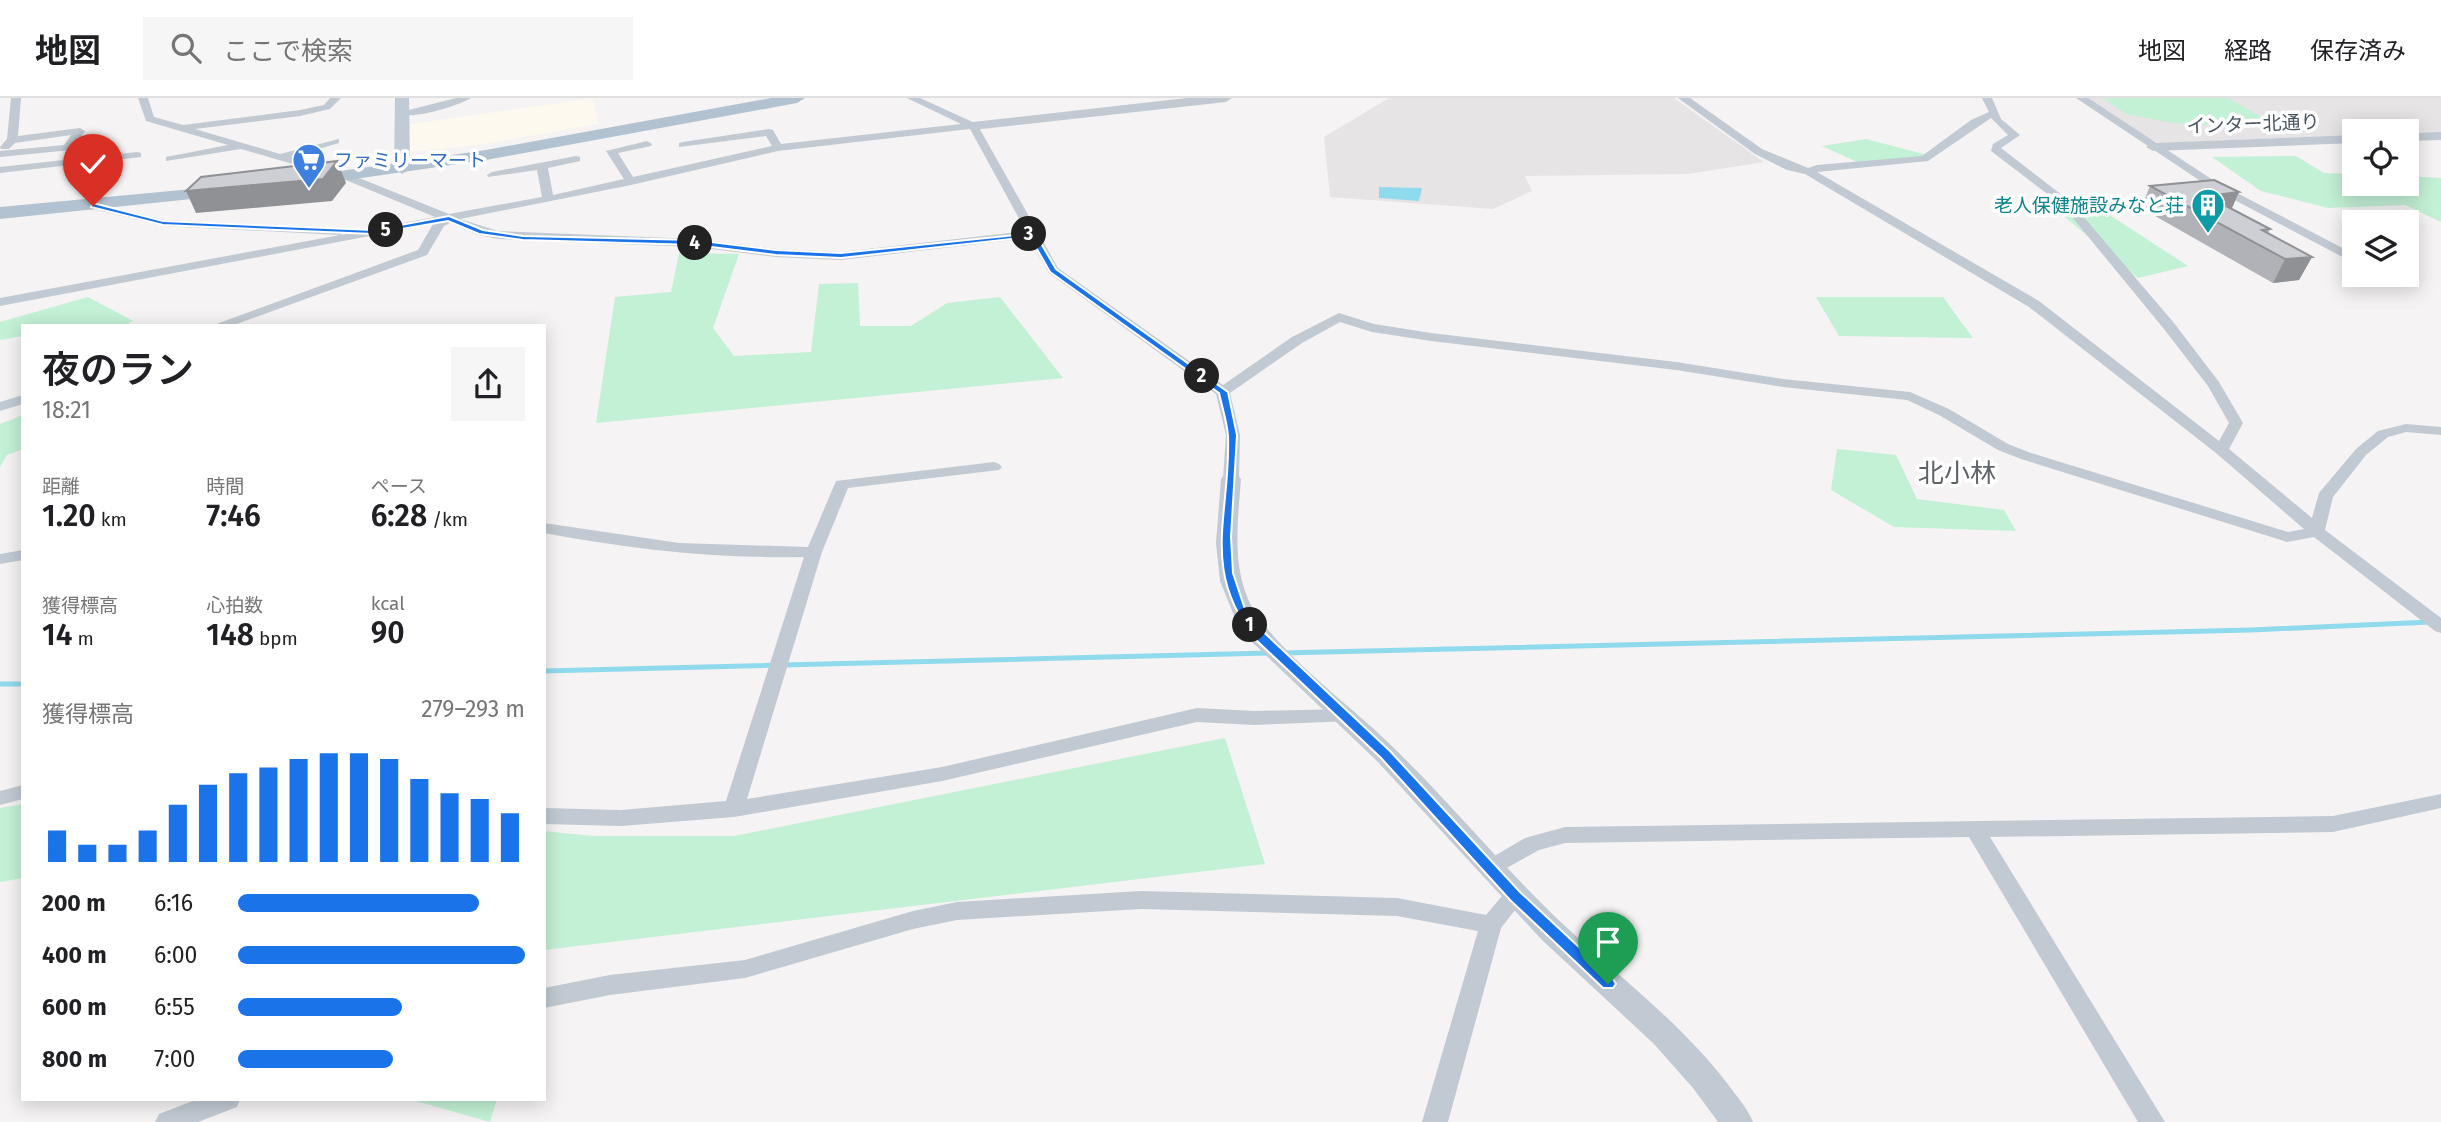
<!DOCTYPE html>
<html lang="ja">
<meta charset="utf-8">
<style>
:root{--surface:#fff;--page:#f6f6f6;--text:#202124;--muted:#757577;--line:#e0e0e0;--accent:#1a73e8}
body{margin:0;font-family:"Fira Sans","Noto Sans JP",sans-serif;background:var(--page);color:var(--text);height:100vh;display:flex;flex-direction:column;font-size:26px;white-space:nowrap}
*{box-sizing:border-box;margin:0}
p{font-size:23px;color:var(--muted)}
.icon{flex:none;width:38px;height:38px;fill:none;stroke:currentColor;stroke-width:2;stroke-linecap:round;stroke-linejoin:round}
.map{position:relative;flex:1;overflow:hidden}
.panel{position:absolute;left:21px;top:226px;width:525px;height:777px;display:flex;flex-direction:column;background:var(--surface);border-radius:0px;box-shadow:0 4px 18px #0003}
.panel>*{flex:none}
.tools{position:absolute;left:2342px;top:21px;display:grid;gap:14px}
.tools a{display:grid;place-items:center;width:77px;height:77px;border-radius:0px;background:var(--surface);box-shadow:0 4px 18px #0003;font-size:35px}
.pin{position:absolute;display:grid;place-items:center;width:60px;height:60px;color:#fff;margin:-72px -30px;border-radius:50% 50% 50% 0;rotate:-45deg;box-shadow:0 0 7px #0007}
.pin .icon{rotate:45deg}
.km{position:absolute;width:35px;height:35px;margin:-18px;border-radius:50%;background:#222;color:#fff;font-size:19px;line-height:35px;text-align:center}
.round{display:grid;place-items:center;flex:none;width:74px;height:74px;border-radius:0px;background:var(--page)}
.summary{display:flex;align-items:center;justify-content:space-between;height:119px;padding:0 21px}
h1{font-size:38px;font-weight:600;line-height:52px}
.figures{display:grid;grid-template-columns:repeat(3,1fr);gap:10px;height:119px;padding:7px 21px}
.figures div{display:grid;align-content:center}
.figures b{font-size:30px;font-weight:600}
.figures small{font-size:19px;font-weight:400}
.figures p{font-size:19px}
.chart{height:196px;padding:14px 21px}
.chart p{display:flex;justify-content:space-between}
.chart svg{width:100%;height:126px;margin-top:7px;stroke:var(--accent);stroke-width:6}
ul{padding:0 21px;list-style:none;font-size:23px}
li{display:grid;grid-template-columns:112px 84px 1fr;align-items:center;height:52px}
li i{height:18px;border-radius:9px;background:var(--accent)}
header{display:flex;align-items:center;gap:42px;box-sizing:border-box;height:98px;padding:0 35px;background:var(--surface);border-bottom:2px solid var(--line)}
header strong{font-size:33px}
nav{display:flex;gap:38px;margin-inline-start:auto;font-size:24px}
.search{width:490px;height:63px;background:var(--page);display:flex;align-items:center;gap:18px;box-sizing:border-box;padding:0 24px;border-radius:0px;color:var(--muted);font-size:26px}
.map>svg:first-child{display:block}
</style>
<header>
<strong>地図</strong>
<div class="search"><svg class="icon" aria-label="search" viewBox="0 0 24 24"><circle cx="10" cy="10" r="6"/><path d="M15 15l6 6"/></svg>ここで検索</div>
<nav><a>地図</a><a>経路</a><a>保存済み</a></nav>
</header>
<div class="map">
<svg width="2441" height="1024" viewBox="0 0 2441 1024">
<rect width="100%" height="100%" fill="#f5f3f3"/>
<path fill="#fdf9ef" d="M593,0L599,26L478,47L410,54L411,26Z"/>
<path fill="#e6e4e5" d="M1389,0H1674L1764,64L1688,76L1525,78L1532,93L1493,111L1330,99L1324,39Z
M2086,0H2441V34L2354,33V37L2160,45L2146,40Z"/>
<path fill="#c3f1d5" d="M2103,0H2228L2272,25L2234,28L2173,25L2126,16Z
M1866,41L1935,59L1866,68L1822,48Z
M2296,58L2324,75L2354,76V86H2406V78L2441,80V124L2405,107L2328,110L2261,93L2212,59Z
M2099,110L2188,168L2138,180L2060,115Z
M679,155L739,156L713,230L734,258L811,254L819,186L858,185L860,228H911L947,205L1000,199L1063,280L596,325L615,199L671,194Z
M88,199L133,223L124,228H23V238L0,242V224Z
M1816,199H1943L1973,240L1839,238Z
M23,317V351L7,357L0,369V326Z
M1837,351L1896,357L1917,401L2004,412L2016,433L1894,429L1831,392Z
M1225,640L1265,766L544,852V733L593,738H734Z
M23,706V780L0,784V710Z
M409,1001H497L490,1024Z"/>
<path fill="#90daee" d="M1379,89L1422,90L1419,103L1379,100Z"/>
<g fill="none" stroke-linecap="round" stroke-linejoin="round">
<path stroke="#90daee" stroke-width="5" d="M1282,555L2251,532L2430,524
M544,573L1269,555
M0,586H23"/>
<path fill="#c1cad2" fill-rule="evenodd" d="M11,0H21L18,38L80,30L85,33L71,52L0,59V53L64,47L71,37L15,45L9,51H1L0,49L7,41Z
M138,0H148L154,19L183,27L300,12L324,7L330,0H341L330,11L300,18L195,31L280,56L339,41V45L291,59L349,76L449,116L542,99L537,72L488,79L487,77L492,74L576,58L580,59V63L548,70L553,97L624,81L606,53L647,43L652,46L651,48L618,55L633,79L772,48L766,38L679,49V45L683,44L769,31L773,32L781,46L961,26L907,0H920L977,26L1058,170L1223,287L1292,239L1339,215L1374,226L1431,235L1676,264L1783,281L1910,294L1949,311L2008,346L2031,355L2288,434L2304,431L2216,355L2029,209L1805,76L1787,72L1755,56L1678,0H1690L1762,51L1808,70L1817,67L1922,58L1971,22L1989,14L1982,0H1992L2001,21L2020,37L2001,50L2071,104L2174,225L2219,284L2243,325L2229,351L2312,420L2319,395L2356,351L2378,333L2406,326L2441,329V337L2406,334L2388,339L2366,357L2333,399L2325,432L2441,520V535L2435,533L2314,439L2287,444L2281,442L2021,361L1998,352L1939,317L1907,302L1783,289L1676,272L1431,243L1372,234L1340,224L1302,245L1230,295L1240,337L1239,381L1236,384H1226L1223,381L1226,337L1216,296L1049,175L1029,140L841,162L776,159L695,149L498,141L478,137L450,125L444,128L427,157L231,228H211L418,152L433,126L0,208V200L340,137L164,128L89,110V106L93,105L164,122L344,131L346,133L340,137L435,119L341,80L241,51L166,63V59L228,47L146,23ZM1991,20L2008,37L1993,46L1991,53L2063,108L2164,231L2208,288L2229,325L2219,343L2039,203L1817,74L1928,63ZM970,31L1026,133L841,154L776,151L695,141L498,133L460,121L631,87L778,53Z
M456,0H471C458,8 410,23 397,15Z
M2076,0H2088L2216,84L2354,156V165L2208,88Z
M137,54L141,55V59L0,75V69Z
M112,66L117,69L101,84L96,81L102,73L94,74L89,71Z
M23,297V306L0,313V304Z
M994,364L999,366L1002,369L999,372L848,390L822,454L747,701L942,669L1197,610L1254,613L1346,611L1353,613L1356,618L1353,623L1254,627L1197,624L942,683L734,719L621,728L544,726V710L621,712L726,703L804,459C716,461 630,451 544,435V425L679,445L808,449L836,383Z
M23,452V462L0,466V456Z
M23,687V701L0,707V693Z
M2441,696V710L2333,734L1990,739L2165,1024H2138L1969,739L1565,745L1539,752L1492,778L1484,776L1481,770L1484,764L1525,740L1565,729L2333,718Z
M1515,789L1523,792L1526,798L1501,830L1448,1024H1422L1478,833L1397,818L1141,811L957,822L913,831L745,880L610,897L544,910V890L610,877L745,862L913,813L957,804L1141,793L1397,800L1486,817L1507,792Z
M198,1001H240L237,1009L198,1024H155L159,1016Z"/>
<path fill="#c1cad2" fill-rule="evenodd" d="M1187,0H1232L1226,4L973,32L966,28L973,24Z
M2441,34V42L2406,43V35Z
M2354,37V45L2153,53L2146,49L2153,45Z
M1231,375L1238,377L1241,381C1238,421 1232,463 1248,501C1266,543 1341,601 1376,633C1442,694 1498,765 1564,827C1619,879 1680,924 1727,985C1736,998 1747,1009 1753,1024H1718L1693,990L1654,946L1542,842L1377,663L1252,544L1235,520L1220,483L1216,445L1221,381L1224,377Z"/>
<path fill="#c1cbd6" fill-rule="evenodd" d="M395,0H409L410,71L402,76L394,71Z"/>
<path fill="#b3c2d1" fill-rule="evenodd" d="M771,0H805L797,5L486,62L306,88L297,83L306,78L486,52Z
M224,88L230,89L233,93L230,97L0,121V109Z"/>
</g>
<path fill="#b0b2b7" d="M2150,88L2239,94L2231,111L2270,131L2268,135L2312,159L2299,182L2273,185L2141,110Z"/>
<path fill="#909195" d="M337,63L346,85L332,103L196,115L186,93Z
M2239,94L2229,117L2207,98Z
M2312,159L2299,182L2273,185L2285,161Z"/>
<path fill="#cdcfd5" stroke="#909195" stroke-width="2" d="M337,63L323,81L186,93L201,79Z
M2214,82L2239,94L2207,98L2270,131L2262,132L2312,159L2285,161L2150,88Z"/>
<path fill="#1a73e8" stroke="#fff" stroke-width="2" d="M93,105L163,123L373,132L449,118L483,132L523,138L695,142L776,152L841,155L1035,135L1056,171L1228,294L1237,337L1231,439L1233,475L1245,511L1253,524L1390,653L1520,794L1613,881L1616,886L1613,890H1603L1510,802L1381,660L1256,542C1199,471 1231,417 1228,338C1227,324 1222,309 1219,295L1050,174L1030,139L841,160L776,157L695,147L523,142L479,136L448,123L373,136L163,127L91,109Z"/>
<defs>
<symbol id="supermarket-pin" viewBox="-11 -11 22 30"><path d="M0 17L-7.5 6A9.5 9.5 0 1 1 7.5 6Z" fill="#3f7fe0" stroke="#fff"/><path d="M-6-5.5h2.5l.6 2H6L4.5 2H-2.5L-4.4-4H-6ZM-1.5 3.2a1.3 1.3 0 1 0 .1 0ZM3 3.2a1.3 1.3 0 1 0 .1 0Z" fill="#fff"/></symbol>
<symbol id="building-pin" viewBox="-11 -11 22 30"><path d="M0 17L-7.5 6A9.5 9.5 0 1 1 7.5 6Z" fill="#0f9aa8" stroke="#fff"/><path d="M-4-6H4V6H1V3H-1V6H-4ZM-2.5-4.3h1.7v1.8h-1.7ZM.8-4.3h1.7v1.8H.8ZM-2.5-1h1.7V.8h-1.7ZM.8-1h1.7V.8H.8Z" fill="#fff"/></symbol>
</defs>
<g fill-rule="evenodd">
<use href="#supermarket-pin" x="290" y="43" width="38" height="52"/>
<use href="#building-pin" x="2189" y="88" width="38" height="52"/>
</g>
<g text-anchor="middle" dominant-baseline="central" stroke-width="7" stroke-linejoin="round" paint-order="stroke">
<g font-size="19" fill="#4a5661" stroke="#fff">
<text transform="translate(2253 26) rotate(-2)">インター北通り</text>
</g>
<g font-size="19" fill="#366cbe" stroke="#fff" text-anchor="start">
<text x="334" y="62">ファミリーマート</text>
</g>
<g font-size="19" fill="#0d838f" stroke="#fff" text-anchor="end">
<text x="2184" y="107">老人保健施設みなと荘</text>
</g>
<g font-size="26" fill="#5f6368" stroke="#fff">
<text x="1957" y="375">北小林</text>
</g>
</g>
</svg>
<div class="tools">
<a><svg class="icon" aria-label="locate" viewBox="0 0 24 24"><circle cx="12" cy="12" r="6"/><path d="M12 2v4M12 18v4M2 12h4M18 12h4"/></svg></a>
<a><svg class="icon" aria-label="layers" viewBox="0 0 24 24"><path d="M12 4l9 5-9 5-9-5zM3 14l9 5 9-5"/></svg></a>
</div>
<div class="pin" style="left:1608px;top:886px;background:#1e9e55"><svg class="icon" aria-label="arrive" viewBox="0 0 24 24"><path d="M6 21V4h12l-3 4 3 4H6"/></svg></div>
<div class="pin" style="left:93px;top:108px;background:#d93025"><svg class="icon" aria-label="check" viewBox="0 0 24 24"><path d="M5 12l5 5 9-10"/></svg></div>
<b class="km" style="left:1250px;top:527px">1</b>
<b class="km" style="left:1202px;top:278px">2</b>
<b class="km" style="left:1029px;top:136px">3</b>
<b class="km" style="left:695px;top:145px">4</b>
<b class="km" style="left:386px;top:132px">5</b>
<section class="panel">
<div class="summary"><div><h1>夜のラン</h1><p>18:21</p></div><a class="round"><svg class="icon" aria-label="share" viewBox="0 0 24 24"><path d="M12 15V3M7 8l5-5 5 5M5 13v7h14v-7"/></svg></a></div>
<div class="figures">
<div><p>距離</p><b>1.20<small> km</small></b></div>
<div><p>時間</p><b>7:46</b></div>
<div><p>ペース</p><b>6:28<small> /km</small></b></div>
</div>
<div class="figures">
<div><p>獲得標高</p><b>14<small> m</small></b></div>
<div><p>心拍数</p><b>148<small> bpm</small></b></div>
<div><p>kcal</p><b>90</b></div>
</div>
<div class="chart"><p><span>獲得標高</span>279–293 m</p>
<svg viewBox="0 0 160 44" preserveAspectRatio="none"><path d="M5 44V33M15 44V38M25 44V38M35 44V33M45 44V24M55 44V17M65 44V13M75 44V11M85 44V8M95 44V6M105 44V6M115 44V8M125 44V15M135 44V20M145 44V22M155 44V27"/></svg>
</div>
<ul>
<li><b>200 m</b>6:16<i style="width:84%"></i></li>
<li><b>400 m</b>6:00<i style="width:100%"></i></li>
<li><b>600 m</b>6:55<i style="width:57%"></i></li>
<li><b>800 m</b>7:00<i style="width:54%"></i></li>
</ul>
</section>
</div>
